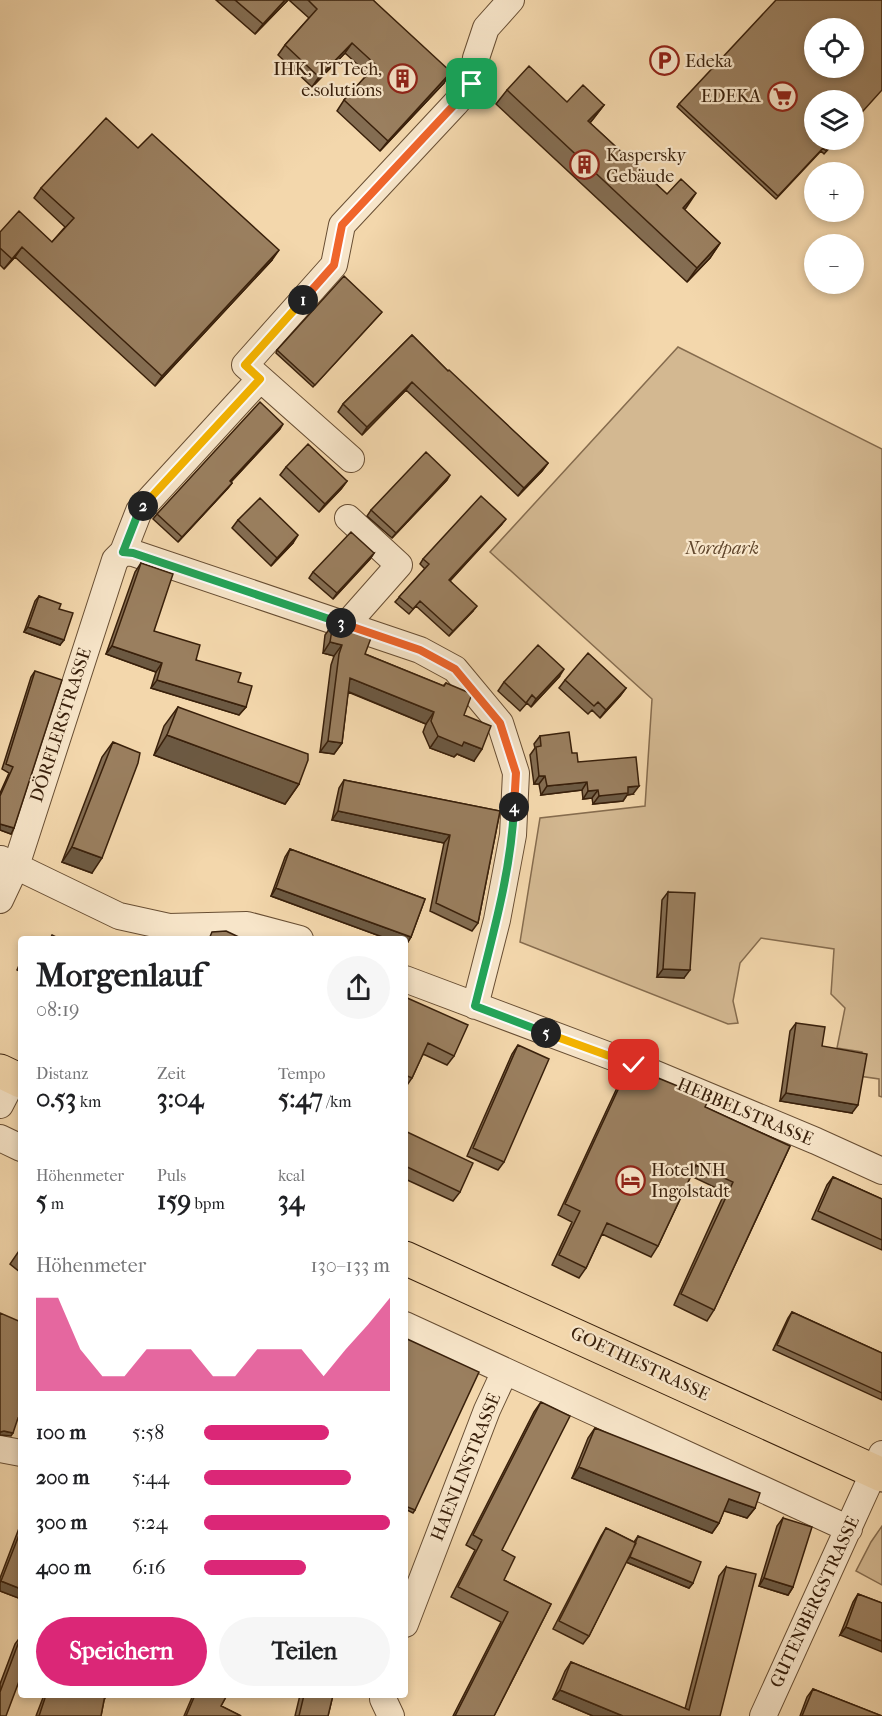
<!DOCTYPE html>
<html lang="de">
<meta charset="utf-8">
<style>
:root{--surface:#fff;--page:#f6f6f6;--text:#202124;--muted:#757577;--accent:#db2777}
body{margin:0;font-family:"IM FELL French Canon",serif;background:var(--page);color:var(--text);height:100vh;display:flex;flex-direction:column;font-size:22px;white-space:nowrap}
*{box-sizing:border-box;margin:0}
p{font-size:20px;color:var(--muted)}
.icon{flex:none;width:33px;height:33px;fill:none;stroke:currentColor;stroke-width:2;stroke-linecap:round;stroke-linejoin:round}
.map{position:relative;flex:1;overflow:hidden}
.panel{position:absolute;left:18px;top:936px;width:390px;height:762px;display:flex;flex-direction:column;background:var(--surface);border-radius:6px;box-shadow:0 3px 9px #0003}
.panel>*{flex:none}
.fabs{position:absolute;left:804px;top:18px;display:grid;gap:12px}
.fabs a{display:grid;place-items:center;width:60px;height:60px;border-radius:50%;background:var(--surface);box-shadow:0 3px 9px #0003;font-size:30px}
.pin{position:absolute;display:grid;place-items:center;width:51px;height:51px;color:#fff;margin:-26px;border-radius:12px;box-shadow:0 3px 9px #0006}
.km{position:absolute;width:30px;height:30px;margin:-15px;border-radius:50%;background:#222;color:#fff;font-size:16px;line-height:30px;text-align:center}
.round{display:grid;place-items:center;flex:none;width:63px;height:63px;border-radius:32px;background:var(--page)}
.headline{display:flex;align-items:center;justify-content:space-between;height:102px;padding:0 18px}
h1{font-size:33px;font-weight:800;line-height:45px}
.figures{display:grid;grid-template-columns:repeat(3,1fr);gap:9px;height:102px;padding:6px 18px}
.figures div{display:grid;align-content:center}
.figures b{font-size:26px;font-weight:800}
.figures small{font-size:16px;font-weight:400}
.figures p{font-size:16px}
.chart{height:168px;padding:12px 18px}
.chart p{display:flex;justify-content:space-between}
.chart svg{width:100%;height:108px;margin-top:6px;fill:var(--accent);opacity:.7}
.cta{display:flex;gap:12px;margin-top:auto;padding:12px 18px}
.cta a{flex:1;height:69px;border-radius:36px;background:var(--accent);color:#fff;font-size:24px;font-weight:800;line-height:69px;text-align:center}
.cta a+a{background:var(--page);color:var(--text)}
ul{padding:0 18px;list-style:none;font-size:20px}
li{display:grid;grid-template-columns:96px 72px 1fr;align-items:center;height:45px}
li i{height:15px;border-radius:8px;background:var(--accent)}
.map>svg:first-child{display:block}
</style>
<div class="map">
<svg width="882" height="1716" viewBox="0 0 882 1716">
<rect width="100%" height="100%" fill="#f3d7ac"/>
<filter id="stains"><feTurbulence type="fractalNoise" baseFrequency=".00333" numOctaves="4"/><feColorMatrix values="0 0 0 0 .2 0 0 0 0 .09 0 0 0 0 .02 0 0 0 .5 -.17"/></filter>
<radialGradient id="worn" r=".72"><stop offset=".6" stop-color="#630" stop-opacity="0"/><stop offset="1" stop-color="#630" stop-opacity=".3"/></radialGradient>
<path fill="#d3b891" stroke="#866c4e" stroke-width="1.5" d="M678,347L882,449V1097L879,1096V1079L859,1076L862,1052L837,1048L845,1008L831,994L834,949L761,938L740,963L733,1001L738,1023L728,1024L520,942L540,818L645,806L652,699L490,552Z
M882,1526V1585L856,1571L871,1542Z"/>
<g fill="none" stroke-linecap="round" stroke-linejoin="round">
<defs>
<path id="minor" d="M351,459L245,365L334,265L342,225L455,104L472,84L476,58L486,28L511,0
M123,552L133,553L420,650L455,669L500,723L516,773L513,835L497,920L475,1006
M346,625L399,565L348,518
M1,859L119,916L169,927L247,925L300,939
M0,900L16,866L115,560L123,552L139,511L260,379
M405,979L634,1065L816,1141L882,1171
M0,1105L14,1078
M0,1138L21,1148
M405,1325L849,1529
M0,1449L21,1453
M405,1624L487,1410L505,1371
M384,1695L383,1699L391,1716
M763,1716L882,1454"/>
<path id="major" d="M0,1071L21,1081
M405,1258L882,1475"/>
</defs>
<use href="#minor" stroke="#684e33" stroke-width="28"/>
<use href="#major" stroke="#39200b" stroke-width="35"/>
<use href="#minor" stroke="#f7e5c9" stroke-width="26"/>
<use href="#major" stroke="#f3d7ac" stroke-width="33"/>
</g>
<path fill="#846d52" stroke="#39200b" stroke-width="1.5" d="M216,0H288L255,34Z
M289,0H373L444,83L380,151L337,111L344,100L368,74L345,53L312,87L278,55L285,45L309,18Z
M507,90L567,102L604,105L590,123L720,243L710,258L687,282L496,104Z
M679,104L837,140L824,154L821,151L776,199L677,107Z
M138,148L272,260L155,386L15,257L4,269L0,265V232L52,242L65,227L34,198L41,188Z
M382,312L313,387L276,353L277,350Z
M412,335L448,371L548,463L542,471L518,496L406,390L362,435L338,412L343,404Z
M280,429L231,482L232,483L228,488L178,542L153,519L157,514Z
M286,467L347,481L341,489L319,512L280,475Z
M447,480L392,538L367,516L371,510Z
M238,520L293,543L271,566L232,528Z
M502,524L450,581L473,611L449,636L416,606L409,614L395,602L425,569L420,564L423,559Z
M374,553L370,559L333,599L309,578L313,572Z
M141,563L154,631L196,660L238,682L246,707L239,715L151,688L156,672L106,654L135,572Z
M39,596L59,609L60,645L24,632L35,601Z
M333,624L365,654L443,686L446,683L464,715L474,761L457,754L454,757L430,748L423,732L426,724L348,692L342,743L334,754L320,752L331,665L334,656L323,653L325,635Z
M35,671L11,834L0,830V793L9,773L2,769L31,677Z
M559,677L531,707L527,703L520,711L498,691L504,682Z
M565,680L626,688L620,696L600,718L592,710L588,714L559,688Z
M178,707L299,784L285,804L154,755L164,726Z
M540,736L572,753L578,762L633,794L627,795L623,801L593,804L592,798L583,799L582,790L541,795L539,784H534L530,755L535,748L534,744Z
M113,742L92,873L62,862L102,757Z
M344,780L500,811L478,923L472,931L430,911L444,843L332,820L339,788Z
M290,849L425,899L411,937L406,945L405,939H388L271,896L285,857Z
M668,892L684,978L657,977L662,900Z
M21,961V972L17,970Z
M405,997L454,1056L447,1065L423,1054L412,1078L405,1088Z
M796,1023L822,1046L852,1113L780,1101L790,1031Z
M518,1045L504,1162L498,1170L467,1156L512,1054Z
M629,1066L705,1107L790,1146L714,1310L707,1321L674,1305L725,1192L691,1176L658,1246L651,1257L602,1234L586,1268L579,1278L552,1265L572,1222L558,1215L622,1077Z
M405,1131L460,1192L453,1201L405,1179Z
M833,1177L882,1199V1250L812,1219L827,1185Z
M21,1248V1273L10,1264Z
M792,1312L882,1353V1400L773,1350L788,1318Z
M405,1338L415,1510L413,1513L405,1509Z
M541,1402L502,1550L504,1580L551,1604L494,1716H453L501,1622L451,1597L475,1550L466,1545L534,1412Z
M595,1428L755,1508L747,1518L724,1510L719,1523L712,1533L572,1478L588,1438Z
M783,1518L793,1587L788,1595L759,1586L777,1526Z
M21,1523V1599L0,1591V1578Z
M606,1528L634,1542L638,1536L693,1583L689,1588L626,1562L589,1636L583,1644L553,1629L601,1536Z
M726,1567L720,1716H593L553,1699L565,1671L571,1662L685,1709L719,1576Z
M858,1594L882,1603L840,1635L853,1602Z
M21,1636L0,1716V1684L15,1644Z
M813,1689L882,1716H800L807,1697Z
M44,1695H107L104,1700L101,1716H36Z
M193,1695H227L221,1706L241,1716H184Z
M300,1695H333L328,1716H295Z"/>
<path fill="#6c5942" stroke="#39200b" stroke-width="1.5" d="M285,0H288L255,34L263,24Z
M352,43L345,53L312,87L319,77Z
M451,72L444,83L380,151L388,141Z
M604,105L593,119L578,136L588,121Z
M696,193L686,208L672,223L683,208Z
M720,243L710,258L687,282L697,268Z
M22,247L15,257L4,269L12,259Z
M279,250L272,260L155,386L162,376Z
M412,382L406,390L362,435L367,427Z
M283,424L280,429L227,486L230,481Z
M548,463L542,471L518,496L524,488Z
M450,475L447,480L392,538L396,533Z
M347,481L341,489L319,512L325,504Z
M232,483L228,488L178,542L182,537Z
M506,519L502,524L446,585L449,580Z
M298,535L293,543L271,566L277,558Z
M374,553L370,559L333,599L337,593Z
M477,606L473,611L449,636L453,631Z
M28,627L64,640L60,645L24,632Z
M330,642L342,645L334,656L323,653Z
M112,646L162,663L156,672L106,654Z
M564,669L559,677L531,707L536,699Z
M350,678L434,712L426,724L342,689Z
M157,680L246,707L239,715L151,688Z
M626,688L620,696L600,718L606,710Z
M167,735L299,784L285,804L154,755Z
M438,736L464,742L482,749L474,761L457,754L454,757L430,748Z
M328,741L342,743L334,754L320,752Z
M539,776H545L539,784H534Z
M587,782L582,790L541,795L547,786Z
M639,786L633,794L627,795L623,801L593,804L599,796L628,787Z
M598,790L592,798L583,799L588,791Z
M338,811L450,835L444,843L332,820Z
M0,824L14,828L11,834L0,830Z
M72,847L102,858L92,873L62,862Z
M276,888L411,937L406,945L405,939H388L271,896Z
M663,969L690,970L684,978L657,977Z
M786,1093L858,1105L852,1113L780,1101Z
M4,1431L13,1433L11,1436L0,1435V1432Z
M579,1467L719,1523L712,1533L572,1478Z
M729,1499L755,1508L747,1518L721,1510Z
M630,1557L693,1583L689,1588L626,1562Z
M764,1578L793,1587L788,1595L759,1586Z
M1,1581L21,1589V1599L0,1591V1583Z
M846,1627L882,1641V1652L840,1635Z
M560,1690L623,1716H593L553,1699Z"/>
<path fill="#9a7f5f" stroke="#39200b" stroke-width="1.5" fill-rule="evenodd" d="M235,0H285L263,24Z
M308,0H373L451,72L388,141L344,100L376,65L352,43L319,77L285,45L317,9Z
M776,0H882V90L854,121V100H814V140H836L826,151L823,148L778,196L679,104ZM814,28H854V68H814Z
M529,66L567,102L583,85L604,105L588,121L667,194L681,179L696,193L683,208L720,243L697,268L507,90Z
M106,118L138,148L152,134L279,250L162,376L22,247L12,259L0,248V232L19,211L52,242L74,218L41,188Z
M344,276L382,312L315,385L277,350Z
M412,335L448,371L449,370L548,463L524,488L412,382L367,427L343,404Z
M260,402L283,424L230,481L232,483L182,537L157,514Z
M308,444L347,481L325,504L286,467Z
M426,452L450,475L396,533L371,510Z
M481,496L506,519L449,580L477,606L453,631L420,601L413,609L399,597L429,564L423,559Z
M260,498L298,535L277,558L238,520Z
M351,532L374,553L337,593L313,572Z
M141,563L173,574L154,631L200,645L196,660L241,673L238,682L252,686L246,707L157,680L162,663L112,646Z
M39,596L61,604L59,609L73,613L64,640L28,627Z
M333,624L371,638L365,654L444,686L446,683L472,694L464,715L491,726L482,749L464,742L462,746L438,736L431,721L434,712L350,678L342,743L328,741L339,654L342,645L330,642Z
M538,645L564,669L536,699L532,695L526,703L504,682Z
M588,653L626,688L606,710L598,702L594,706L565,680Z
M35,671L62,680L14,828L0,824V796L13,767L6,764Z
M178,707L308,754V760L299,784L167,735Z
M569,732L572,753H577L578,762L636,757L639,786L628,787V793L599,796L598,790L588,791L587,782L547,786L545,776H539L536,747L541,746L540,736Z
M113,742L140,753L138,763L102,858L72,847Z
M344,780L500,811L478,923L436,903L450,835L338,811Z
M290,849L425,899L411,937L276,888Z
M668,892L695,893L690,970L663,969Z
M226,931L243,939H209L212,932Z
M52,935L60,939H50Z
M405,997L468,1025L454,1056L428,1043L412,1078L405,1075Z
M796,1023L825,1027L822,1046L867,1054L858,1105L786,1093Z
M518,1045L549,1059L504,1162L473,1148Z
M629,1066L709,1099L705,1107L790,1146L714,1310L681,1294L733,1182L696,1165L658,1246L607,1223L586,1268L559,1255L580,1211L565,1204Z
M405,1131L473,1163L460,1192L405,1166Z
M833,1177L882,1199V1240L818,1211Z
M792,1312L882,1353V1393L777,1345Z
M0,1313L21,1322V1419L18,1418L13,1433L4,1431L0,1432Z
M405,1338L479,1372L415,1510L405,1506Z
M541,1402L570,1416L502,1550L515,1557L504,1580L551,1604L494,1716H455L508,1612L458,1587L482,1540L473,1535Z
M595,1428L760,1493L755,1508L729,1499L719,1523L579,1467Z
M783,1518L812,1527L793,1587L764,1578Z
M606,1528L636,1543L589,1636L559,1621Z
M21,1530V1589L1,1581Z
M638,1536L701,1562L693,1583L630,1557Z
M726,1567L756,1574L720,1716H623L560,1690L571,1662L689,1710Z
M858,1594L882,1603V1641L846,1627Z
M21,1636V1676L6,1716H0V1692Z
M813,1689L882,1716H802Z
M46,1695H105L101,1716H39Z
M195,1695H227L221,1706L241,1716H186Z
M304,1695H333L328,1716H299Z"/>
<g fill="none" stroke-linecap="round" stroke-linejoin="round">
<defs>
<path id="split-1" d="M303,300L334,265L342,225L455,104L472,84"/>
<path id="split-2" d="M143,506L260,379L245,365L303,300"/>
<path id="split-3" d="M143,506L139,511L123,552L133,553L341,623"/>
<path id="split-4" d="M341,623L420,650L455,669L500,723L516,773L514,807"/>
<path id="split-5" d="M514,807C511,874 491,941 475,1006L546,1033"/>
<path id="split-6" d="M546,1033L634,1065"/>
</defs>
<use href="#split-1" stroke="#fff" stroke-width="12"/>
<use href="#split-2" stroke="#fff" stroke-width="12"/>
<use href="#split-3" stroke="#fff" stroke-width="12"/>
<use href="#split-4" stroke="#fff" stroke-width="12"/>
<use href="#split-5" stroke="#fff" stroke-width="12"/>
<use href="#split-6" stroke="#fff" stroke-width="12"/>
<use href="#split-1" stroke="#f0652b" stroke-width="8"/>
<use href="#split-2" stroke="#f5b400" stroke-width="8"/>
<use href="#split-3" stroke="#22a559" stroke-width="8"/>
<use href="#split-4" stroke="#f0652b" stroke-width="8"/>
<use href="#split-5" stroke="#22a559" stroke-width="8"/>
<use href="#split-6" stroke="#f5b400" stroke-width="8"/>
</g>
<defs>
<symbol id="parking-ring" viewBox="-11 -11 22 22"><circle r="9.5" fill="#f7e5c9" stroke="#8f2418" stroke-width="1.5"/><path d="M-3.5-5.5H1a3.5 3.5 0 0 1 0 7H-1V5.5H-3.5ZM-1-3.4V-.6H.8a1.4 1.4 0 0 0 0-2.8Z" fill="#8f2418"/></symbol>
<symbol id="building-ring" viewBox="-11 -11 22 22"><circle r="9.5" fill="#f7e5c9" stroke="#8f2418" stroke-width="1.5"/><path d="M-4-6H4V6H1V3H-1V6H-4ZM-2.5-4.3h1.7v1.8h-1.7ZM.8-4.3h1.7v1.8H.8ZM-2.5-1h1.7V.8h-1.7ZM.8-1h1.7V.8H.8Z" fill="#8f2418"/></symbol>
<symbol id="supermarket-ring" viewBox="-11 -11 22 22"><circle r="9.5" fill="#f7e5c9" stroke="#8f2418" stroke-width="1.5"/><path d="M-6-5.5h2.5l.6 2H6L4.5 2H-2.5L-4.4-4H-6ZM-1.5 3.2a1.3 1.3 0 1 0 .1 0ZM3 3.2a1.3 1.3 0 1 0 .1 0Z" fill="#8f2418"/></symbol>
<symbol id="hotel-ring" viewBox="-11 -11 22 22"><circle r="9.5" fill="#f7e5c9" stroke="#8f2418" stroke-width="1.5"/><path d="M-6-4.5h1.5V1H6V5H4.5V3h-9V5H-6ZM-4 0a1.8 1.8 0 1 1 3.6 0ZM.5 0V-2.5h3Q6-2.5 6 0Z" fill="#8f2418"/></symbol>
</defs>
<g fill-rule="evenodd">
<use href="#parking-ring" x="648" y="44" width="33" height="33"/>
<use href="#building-ring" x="386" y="62" width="33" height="33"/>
<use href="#supermarket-ring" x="766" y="80" width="33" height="33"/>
<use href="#building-ring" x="568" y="148" width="33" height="33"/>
<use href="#hotel-ring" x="614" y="1164" width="33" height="33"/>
</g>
<g text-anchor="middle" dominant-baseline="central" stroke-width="4.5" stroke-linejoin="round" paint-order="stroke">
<g font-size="18" fill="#39200b" stroke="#f7e5c9" text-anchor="start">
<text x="685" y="61">Edeka</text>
<text x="382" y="69" text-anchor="end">IHK, TTTech,<tspan x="382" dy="21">e.solutions</tspan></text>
<text x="761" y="96" text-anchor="end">EDEKA</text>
<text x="606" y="155">Kaspersky<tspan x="606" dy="21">Gebäude</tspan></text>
<text x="651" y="1170">Hotel NH<tspan x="651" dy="21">Ingolstadt</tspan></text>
</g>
<g font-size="18" font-style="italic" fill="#60462c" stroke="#f7e5c9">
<text x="722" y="548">Nordpark</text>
</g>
<g font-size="18" fill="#39200b" stroke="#f7e5c9">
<text transform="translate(61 725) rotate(-72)">DÖRFLERSTRASSE</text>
<text transform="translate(745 1112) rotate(23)">HEBBELSTRASSE</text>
<text transform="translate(640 1364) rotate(25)">GOETHESTRASSE</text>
<text transform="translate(466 1467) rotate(-68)">HAENLINSTRASSE</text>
<text transform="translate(815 1602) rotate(-65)">GUTENBERGSTRASSE</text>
</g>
</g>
<rect width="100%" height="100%" filter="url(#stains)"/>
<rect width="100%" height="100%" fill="url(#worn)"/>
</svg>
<div class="fabs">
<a><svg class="icon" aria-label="locate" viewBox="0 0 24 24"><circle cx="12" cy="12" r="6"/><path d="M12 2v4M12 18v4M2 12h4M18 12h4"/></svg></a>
<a><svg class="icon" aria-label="layers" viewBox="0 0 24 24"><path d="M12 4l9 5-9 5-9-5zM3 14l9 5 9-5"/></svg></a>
<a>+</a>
<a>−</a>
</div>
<div class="pin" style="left:472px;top:84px;background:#1e9e55"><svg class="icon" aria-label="arrive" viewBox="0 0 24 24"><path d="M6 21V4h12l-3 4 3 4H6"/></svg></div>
<div class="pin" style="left:634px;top:1065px;background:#d93025"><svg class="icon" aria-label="check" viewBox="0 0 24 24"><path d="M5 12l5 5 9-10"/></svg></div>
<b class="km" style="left:303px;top:300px">1</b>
<b class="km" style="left:143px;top:506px">2</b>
<b class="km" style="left:341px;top:623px">3</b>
<b class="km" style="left:514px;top:807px">4</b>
<b class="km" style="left:546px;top:1033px">5</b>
<section class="panel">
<div class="headline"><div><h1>Morgenlauf</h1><p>08:19</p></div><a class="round"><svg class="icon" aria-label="share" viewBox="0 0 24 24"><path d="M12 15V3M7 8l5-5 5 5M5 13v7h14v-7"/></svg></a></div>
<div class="figures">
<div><p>Distanz</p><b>0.53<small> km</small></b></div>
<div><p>Zeit</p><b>3:04</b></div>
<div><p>Tempo</p><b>5:47<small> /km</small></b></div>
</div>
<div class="figures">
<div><p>Höhenmeter</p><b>5<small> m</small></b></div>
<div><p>Puls</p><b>159<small> bpm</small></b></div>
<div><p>kcal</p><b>34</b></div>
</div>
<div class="chart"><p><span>Höhenmeter</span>130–133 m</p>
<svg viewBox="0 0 160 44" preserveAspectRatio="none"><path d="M0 44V6L10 6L20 27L30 38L40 38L50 27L60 27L70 27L80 38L90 38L100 27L110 27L120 27L130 38L140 27L150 17L160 6V44z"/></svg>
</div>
<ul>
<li><b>100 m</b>5:58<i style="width:67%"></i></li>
<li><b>200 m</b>5:44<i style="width:79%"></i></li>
<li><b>300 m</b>5:24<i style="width:100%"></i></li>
<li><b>400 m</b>6:16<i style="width:55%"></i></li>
</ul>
<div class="cta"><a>Speichern</a><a>Teilen</a></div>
</section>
</div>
